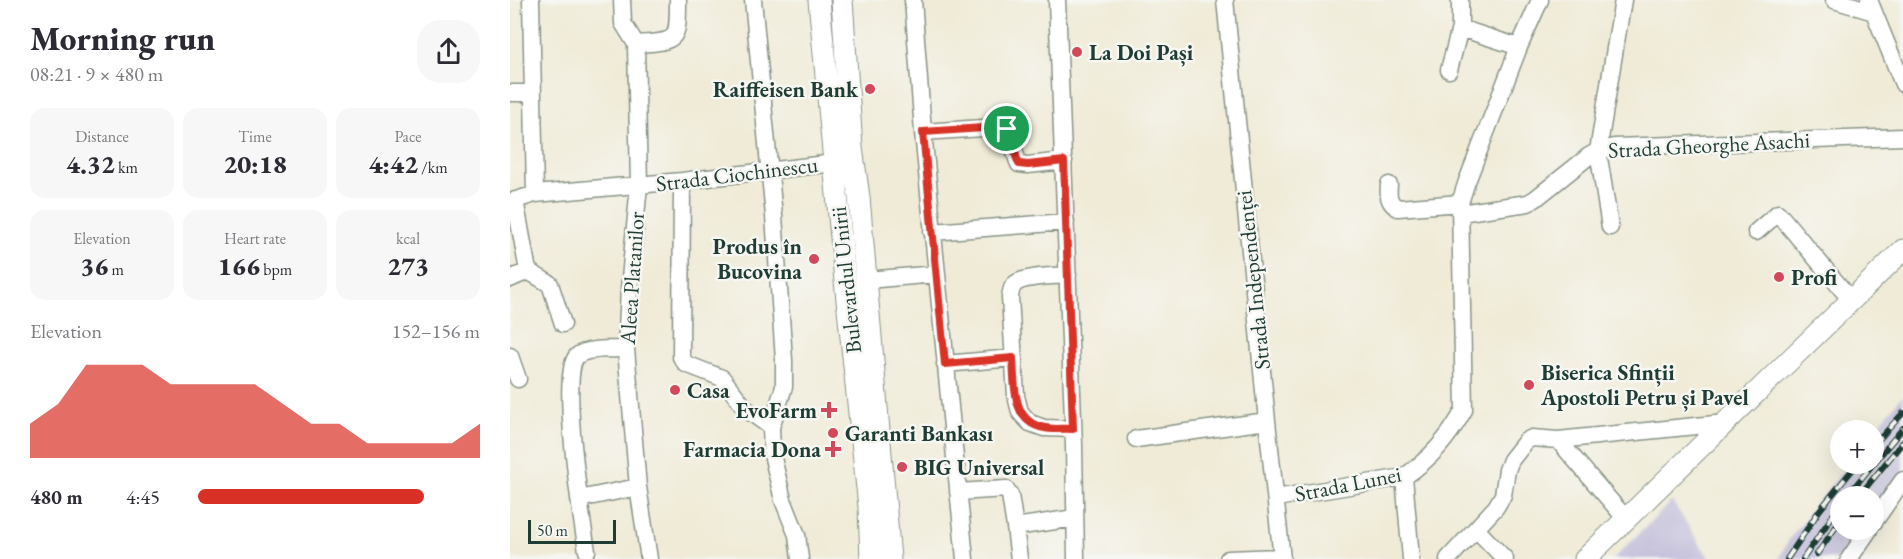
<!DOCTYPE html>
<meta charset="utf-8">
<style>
:root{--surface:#fff;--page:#f7f7f7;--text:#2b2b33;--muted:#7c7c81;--accent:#d93025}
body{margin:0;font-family:"EB Garamond",serif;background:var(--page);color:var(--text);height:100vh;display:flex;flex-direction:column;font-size:22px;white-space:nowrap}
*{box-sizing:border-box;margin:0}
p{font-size:20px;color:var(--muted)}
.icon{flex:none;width:33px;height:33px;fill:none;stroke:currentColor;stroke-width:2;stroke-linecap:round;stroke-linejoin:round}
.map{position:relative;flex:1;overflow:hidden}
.drawer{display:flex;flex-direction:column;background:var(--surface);width:510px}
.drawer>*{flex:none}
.tools{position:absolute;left:1320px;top:420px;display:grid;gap:12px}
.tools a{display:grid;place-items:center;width:54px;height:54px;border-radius:50%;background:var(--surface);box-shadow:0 6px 24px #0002;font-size:30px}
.scale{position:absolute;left:18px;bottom:15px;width:88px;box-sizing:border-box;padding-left:6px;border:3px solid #1f3d34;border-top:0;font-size:16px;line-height:21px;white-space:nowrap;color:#1f3d34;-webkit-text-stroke:4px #f6f6f2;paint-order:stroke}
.pin{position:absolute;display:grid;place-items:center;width:51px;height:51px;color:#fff;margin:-26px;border:3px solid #fff;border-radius:50%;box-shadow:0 2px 6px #0007}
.round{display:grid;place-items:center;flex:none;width:63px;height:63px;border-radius:24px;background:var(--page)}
.headline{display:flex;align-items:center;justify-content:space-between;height:102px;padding:0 30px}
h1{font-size:33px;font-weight:800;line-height:45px}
.metrics{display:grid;grid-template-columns:repeat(3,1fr);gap:9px;height:102px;padding:6px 30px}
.metrics div{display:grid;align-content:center;border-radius:15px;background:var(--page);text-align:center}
.metrics b{font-size:26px;font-weight:800}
.metrics small{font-size:16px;font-weight:400}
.metrics p{font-size:16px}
.chart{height:168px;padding:12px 30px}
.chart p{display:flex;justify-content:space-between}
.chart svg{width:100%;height:108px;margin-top:6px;fill:var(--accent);opacity:.7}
ul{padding:0 30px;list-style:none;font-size:20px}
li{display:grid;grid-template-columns:96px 72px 1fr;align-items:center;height:45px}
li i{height:15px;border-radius:8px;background:var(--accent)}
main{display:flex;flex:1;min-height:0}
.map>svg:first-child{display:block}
</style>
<main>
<section class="drawer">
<div class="headline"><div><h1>Morning run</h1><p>08:21 · 9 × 480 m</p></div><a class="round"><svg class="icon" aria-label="share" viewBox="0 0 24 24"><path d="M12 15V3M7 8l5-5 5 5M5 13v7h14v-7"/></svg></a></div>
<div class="metrics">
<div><p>Distance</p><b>4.32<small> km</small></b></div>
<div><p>Time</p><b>20:18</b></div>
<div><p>Pace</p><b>4:42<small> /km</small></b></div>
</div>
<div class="metrics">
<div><p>Elevation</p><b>36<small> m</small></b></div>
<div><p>Heart rate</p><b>166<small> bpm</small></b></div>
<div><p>kcal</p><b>273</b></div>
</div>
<div class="chart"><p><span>Elevation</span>152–156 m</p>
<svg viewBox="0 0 160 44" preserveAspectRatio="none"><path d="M0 44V30L10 22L20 6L30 6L40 6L50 14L60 14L70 14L80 14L90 22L100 30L110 30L120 38L130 38L140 38L150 38L160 30V44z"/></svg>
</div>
<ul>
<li><b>480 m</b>4:45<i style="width:80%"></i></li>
</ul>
</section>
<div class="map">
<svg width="1393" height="559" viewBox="0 0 1393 559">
<rect width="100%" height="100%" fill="#f6f6f2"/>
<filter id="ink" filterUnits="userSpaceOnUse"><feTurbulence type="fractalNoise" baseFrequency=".0167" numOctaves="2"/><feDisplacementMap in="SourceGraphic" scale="12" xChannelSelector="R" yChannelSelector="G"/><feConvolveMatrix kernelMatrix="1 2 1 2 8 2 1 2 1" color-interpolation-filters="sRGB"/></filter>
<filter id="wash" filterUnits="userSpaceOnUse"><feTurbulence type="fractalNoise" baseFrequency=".008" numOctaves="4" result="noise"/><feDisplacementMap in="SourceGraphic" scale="24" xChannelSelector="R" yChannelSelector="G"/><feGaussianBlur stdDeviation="1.35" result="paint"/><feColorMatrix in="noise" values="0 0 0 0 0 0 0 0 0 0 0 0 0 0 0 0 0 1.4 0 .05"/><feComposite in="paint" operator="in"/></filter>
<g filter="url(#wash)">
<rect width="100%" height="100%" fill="#f0ebd7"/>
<path fill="#c4c0db" d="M1393,395V477L1364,509V496H1330V530H1350L1329,559H1268L1280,538L1338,464H1364V431Z
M1162,501L1200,559H1103Z"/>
</g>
<g filter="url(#ink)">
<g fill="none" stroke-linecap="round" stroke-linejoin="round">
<defs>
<path id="minor" d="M21,0L25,194
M112,0L113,23L126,44L129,185L119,289L116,349L128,487L139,559
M243,0L264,216L274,360V387L261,427L262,454L273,500L287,535L290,559
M403,0L413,132L455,559
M547,0L564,445L566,559
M715,0L757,421L772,559
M950,0V28L1009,47
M1324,0L1364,12
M1359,0L1393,84
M126,44C168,41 168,42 168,0
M939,70L950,28
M0,93H22
M413,132L488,127L497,129C505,140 503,152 509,164L518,165L554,161
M172,181L171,357L176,364L212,378L236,409L261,427
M879,185C878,195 878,203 888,208L950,203
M0,202L25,194L172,181L324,163
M950,213L1018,203L1025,199L1079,156L1088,151L1104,147L1393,137
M1100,227L1088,151L1113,0
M422,232L556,222
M1246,232L1268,213L1341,300
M18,271L40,284L53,324
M558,275C545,276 514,276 505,284C501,287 501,292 500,297L506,396L510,412L520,423L534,428L563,429
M0,279L18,271L5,200
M357,280L426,274
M0,356L8,379
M435,364L503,358
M626,439L757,421
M1048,440L1116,519
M894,477L901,559
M448,492L496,489L500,495L505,527L565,518
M766,498L894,477C920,459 938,439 954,410L950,203L956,184L1009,47L1030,0
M69,499L128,487
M1364,522L1393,480
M505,527L509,559
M966,529L995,559
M77,551C72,522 49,373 67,356C75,348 103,349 116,349
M718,559L772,557
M938,559L986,507L993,495L997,470L1001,460L1016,441L1022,438L1048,440L1215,423
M1339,559L1359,530"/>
<path id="major" d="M309,0L335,281L359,507L361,559
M332,0L342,148L349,197L380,559
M1075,559L1393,250"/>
</defs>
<use href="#minor" stroke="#889486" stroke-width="19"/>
<use href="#major" stroke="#889486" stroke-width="23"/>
<use href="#minor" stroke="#fff" stroke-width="16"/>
<use href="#major" stroke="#fff" stroke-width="21"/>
<defs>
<path id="rail" d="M1364,445L1393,413
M1364,463L1393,428
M1337,496L1363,464
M1349,496L1393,442
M1307,554L1330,521
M1277,559L1309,511L1347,464
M1293,559L1330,505"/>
</defs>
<use href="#rail" stroke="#1f3d34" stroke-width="6"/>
<use href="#rail" stroke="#f6f6f2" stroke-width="4" stroke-dasharray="11" stroke-linecap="butt"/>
</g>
</g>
<g fill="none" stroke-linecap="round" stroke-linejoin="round" filter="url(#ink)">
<defs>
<path id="route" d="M488,127L497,129C505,140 503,152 509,164L518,165L554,161L563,429C554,428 544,430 535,428C501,423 505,384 503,358L435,364L413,132Z"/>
</defs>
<use href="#route" stroke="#fff" stroke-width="12"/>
<use href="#route" stroke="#d93025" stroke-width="8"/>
</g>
<g fill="#d1495b" stroke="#f6f6f2" stroke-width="2">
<circle cx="567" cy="52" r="6"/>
<circle cx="360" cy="89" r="6"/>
<circle cx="304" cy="259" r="6"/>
<circle cx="1269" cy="277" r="6"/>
<circle cx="1019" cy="385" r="6"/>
<circle cx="165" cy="390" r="6"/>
<path d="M316 401h6v6h6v6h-6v6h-6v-6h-6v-6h6z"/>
<circle cx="323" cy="433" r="6"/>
<path d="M320 440h6v6h6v6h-6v6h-6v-6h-6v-6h6z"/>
<circle cx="392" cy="467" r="6"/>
</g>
<g text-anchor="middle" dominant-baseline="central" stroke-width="5" stroke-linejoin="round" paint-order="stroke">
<g font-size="22" font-weight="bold" fill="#1f3d34" stroke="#f6f6f2" text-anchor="start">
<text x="579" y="52">La Doi Pași</text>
<text x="348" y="89" text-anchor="end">Raiffeisen Bank</text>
<text x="292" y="246" text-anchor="end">Produs în<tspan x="292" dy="25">Bucovina</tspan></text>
<text x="1281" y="277">Profi</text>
<text x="1031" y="372">Biserica Sfinții<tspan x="1031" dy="25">Apostoli Petru și Pavel</tspan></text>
<text x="177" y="390">Casa</text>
<text x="307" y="410" text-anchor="end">EvoFarm</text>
<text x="335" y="433">Garanti Bankası</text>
<text x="311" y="449" text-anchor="end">Farmacia Dona</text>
<text x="404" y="467">BIG Universal</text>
</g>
<g font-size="22" fill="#1f3d34" stroke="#f6f6f2">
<text transform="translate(1199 145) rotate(-3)">Strada Gheorghe Asachi</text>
<text transform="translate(227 174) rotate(-7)">Strada Ciochinescu</text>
<text transform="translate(122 278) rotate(-86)">Aleea Platanilor</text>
<text transform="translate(336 280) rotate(-96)">Bulevardul Unirii</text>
<text transform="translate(743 280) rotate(-96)">Strada Independenței</text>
<text transform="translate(838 484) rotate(-11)">Strada Lunei</text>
</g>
</g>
</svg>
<div class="tools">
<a>+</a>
<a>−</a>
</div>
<div class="scale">50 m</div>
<div class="pin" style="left:497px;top:129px;background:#1e9e55"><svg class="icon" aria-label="arrive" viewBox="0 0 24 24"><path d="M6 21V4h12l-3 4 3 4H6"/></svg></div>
</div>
</main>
